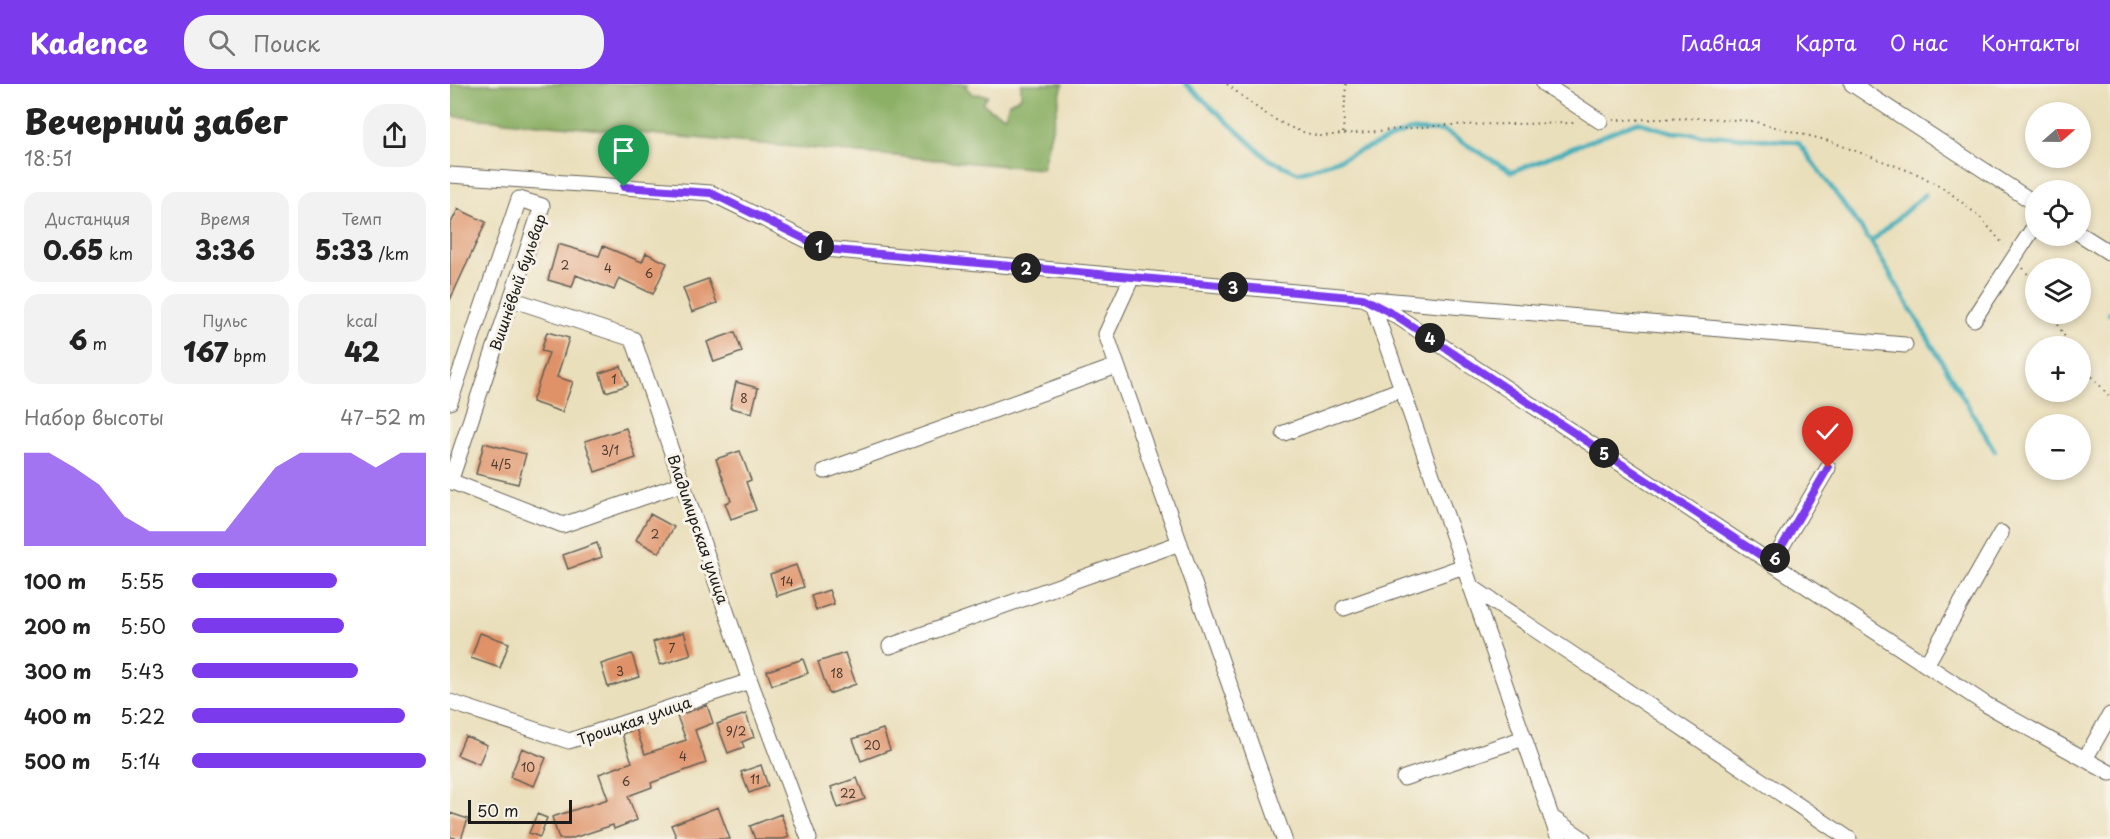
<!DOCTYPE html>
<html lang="ru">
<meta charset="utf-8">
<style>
:root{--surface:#fff;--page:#f2f2f2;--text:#222;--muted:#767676;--accent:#7c3aed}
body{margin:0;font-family:"Playpen Sans",sans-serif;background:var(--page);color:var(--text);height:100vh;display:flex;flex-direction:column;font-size:22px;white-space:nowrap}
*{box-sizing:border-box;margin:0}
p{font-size:20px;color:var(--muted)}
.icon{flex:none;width:33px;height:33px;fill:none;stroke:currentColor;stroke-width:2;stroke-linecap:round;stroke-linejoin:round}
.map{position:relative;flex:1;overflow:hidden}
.details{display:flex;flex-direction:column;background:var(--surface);width:450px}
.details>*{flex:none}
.needle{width:39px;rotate:70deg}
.buttons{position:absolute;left:1575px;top:18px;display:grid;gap:12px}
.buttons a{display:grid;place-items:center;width:66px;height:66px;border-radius:50%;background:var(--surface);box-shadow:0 3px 9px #0003;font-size:30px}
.scale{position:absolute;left:18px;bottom:15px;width:104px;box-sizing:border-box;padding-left:6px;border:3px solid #1c1c1c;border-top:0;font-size:16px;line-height:21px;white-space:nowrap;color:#1c1c1c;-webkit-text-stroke:4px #f7f3e8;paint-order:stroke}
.pin{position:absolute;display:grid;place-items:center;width:51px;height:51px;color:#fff;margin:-62px -26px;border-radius:50% 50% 50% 0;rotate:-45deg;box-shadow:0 0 6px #0007}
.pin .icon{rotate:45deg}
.km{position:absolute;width:30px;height:30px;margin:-15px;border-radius:50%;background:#222;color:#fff;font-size:16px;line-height:30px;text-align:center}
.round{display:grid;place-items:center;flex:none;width:63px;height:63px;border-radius:24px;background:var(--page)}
.overview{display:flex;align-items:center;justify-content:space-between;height:102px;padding:0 24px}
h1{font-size:33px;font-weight:800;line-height:45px}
.metrics{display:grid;grid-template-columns:repeat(3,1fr);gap:9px;height:102px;padding:6px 24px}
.metrics div{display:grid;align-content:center;border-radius:15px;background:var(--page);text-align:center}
.metrics b{font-size:26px;font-weight:800}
.metrics small{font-size:16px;font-weight:400}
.metrics p{font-size:16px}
.chart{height:168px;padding:12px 24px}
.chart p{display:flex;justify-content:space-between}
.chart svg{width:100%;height:108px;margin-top:6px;fill:var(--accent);opacity:.7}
ul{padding:0 24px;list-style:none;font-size:20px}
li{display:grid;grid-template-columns:96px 72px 1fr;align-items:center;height:45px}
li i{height:15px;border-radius:8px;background:var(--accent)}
header{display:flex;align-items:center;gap:36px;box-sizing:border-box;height:84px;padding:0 30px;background:var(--accent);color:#fff}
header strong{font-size:28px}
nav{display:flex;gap:33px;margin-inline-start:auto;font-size:21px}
.search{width:420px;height:54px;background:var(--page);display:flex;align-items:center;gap:15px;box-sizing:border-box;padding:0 21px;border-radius:24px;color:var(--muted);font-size:22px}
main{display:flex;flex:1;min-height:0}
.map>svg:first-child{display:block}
</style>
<header>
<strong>Kadence</strong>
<div class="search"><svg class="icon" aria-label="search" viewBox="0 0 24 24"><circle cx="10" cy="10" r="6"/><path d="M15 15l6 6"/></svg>Поиск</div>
<nav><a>Главная</a><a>Карта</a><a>О нас</a><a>Контакты</a></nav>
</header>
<main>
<section class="details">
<div class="overview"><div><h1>Вечерний забег</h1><p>18:51</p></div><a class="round"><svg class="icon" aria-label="share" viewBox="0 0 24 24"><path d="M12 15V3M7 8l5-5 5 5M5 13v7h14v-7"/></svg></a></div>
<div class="metrics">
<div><p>Дистанция</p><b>0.65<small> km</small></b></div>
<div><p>Время</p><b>3:36</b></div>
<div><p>Темп</p><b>5:33<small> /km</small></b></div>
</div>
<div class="metrics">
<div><b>6<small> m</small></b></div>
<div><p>Пульс</p><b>167<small> bpm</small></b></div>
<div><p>kcal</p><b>42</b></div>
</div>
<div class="chart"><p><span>Набор высоты</span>47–52 m</p>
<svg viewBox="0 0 160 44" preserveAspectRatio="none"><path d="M0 44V6L10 6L20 12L30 19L40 32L50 38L60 38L70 38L80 38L90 25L100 12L110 6L120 6L130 6L140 12L150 6L160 6V44z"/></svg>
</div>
<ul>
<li><b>100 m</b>5:55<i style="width:62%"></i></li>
<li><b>200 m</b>5:50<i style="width:65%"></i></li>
<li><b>300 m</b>5:43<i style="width:71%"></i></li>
<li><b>400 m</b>5:22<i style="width:91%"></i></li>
<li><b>500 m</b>5:14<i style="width:100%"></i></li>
</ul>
</section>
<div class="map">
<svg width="1660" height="755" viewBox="0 0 1660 755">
<rect width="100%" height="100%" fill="#f7f3e8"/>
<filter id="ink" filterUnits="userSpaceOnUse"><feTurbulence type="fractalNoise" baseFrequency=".0167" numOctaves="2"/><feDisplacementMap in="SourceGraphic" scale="12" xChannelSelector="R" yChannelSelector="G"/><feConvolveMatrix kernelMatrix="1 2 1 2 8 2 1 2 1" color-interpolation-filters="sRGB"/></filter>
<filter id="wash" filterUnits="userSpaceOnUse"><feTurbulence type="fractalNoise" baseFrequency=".008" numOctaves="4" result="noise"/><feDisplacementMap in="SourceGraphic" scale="24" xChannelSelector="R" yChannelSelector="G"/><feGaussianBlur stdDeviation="1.35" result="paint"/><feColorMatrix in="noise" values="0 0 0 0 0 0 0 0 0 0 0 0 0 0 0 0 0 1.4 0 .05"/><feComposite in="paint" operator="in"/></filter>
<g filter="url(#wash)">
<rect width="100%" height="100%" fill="#eadfbb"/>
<path fill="#8cb066" stroke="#546641" stroke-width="1.5" d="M0,0H518L515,2L522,10L538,11L533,19L541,26L555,32L559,19L571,13V0H613L592,85L0,32Z"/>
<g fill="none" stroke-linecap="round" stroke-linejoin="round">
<path stroke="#3dadb9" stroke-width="4.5" d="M736,0L818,75L849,89L893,74L960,46L994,47L1062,88L1187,38L1222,48L1348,58L1421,158L1475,110
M1421,158L1545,367
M1659,230L1660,228"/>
</g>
<g id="blocks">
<path fill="#df9268" d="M8,125L36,138L0,216V141Z
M108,160L149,172L153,162L192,178L196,169L217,179L203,210L169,194L164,206L126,191L122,203L98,196Z
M258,195L267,219L242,228L233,204Z
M97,248L119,254L107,293L123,298L112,328L82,318L99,269L91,267Z
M285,248L292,268L264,278L257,258Z
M171,282L178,301L156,308L150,289Z
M286,298L308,304L302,329L280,324Z
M176,344L186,374L145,388L135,357Z
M34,359L76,370L68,400L26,390Z
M290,367L301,396L296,398L306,426L281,435L275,419L281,417L266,375Z
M200,430L224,443L209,469L186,456Z
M147,459L152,473L118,485L113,471Z
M346,481L354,503L327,512L320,490Z
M379,506L384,520L366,526L361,512Z
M234,548L241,571L210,581L203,558Z
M30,549L59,559L50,584L21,574Z
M395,569L406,600L379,610L368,578Z
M182,570L189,593L158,603L151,580Z
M353,575L358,589L322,601L317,587Z
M257,621L263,639L245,646L256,679L201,699L202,703L178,712L187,736L164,745L163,741L120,755H109L102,733L158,715L149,690L182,678L172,650L186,645L195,670L236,656L227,632Z
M296,630L304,653L292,658L294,663L278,669L267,640Z
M433,645L440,666L411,677L403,655Z
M15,652L37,661L29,680L7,671Z
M72,664L96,674L84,702L60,693Z
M311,681L318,702L299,709L291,688Z
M407,694L415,715L388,724L381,703Z
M268,723L280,755H227L221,741Z
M0,729L18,735L11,755L0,753Z
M87,730L97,734L90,753L79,749Z
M331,730L339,753L333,755H305L300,742Z"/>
</g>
</g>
<g filter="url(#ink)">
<use href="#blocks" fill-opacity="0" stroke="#646054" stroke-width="1.5"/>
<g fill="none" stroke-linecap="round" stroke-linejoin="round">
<defs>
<path id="street" d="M1094,0L1150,37
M1402,0L1586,120
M0,91L261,109L375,165L912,214L945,231L1537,621L1660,689
M1630,150L1660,169
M682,193L656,250L834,755
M61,215L183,255L300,597L359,755
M921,215L1455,261
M922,219L1109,755
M1524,235L1586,140
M0,318L69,115L92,122L0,398
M834,349L952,305
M375,387L667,282
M0,397L113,441L234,399
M1322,479L1378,384
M1020,502L1399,755
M894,524L1014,482
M440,562L730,459
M1476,581L1551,449
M0,618L119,657L300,597
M1635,675L1660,631
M954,694L1074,654
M1101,733L1133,755"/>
</defs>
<use href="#street" stroke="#646054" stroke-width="17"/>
<path stroke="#646054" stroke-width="2" stroke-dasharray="1.5 4.5" stroke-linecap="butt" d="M777,0C805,23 834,47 871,52L996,41L1124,39
M1163,36L1252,34L1302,37L1379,57L1470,91L1499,108L1530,133L1554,161
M893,49L896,0
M1573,184L1586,201
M1602,230L1620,262
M1630,279L1660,313"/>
<use href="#street" stroke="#fff" stroke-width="15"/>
</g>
</g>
<g fill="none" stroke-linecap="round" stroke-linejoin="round" filter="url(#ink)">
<defs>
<path id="route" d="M174,103L261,109L375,165L912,214L945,231L1322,479L1378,384"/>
</defs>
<use href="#route" stroke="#fff" stroke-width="12"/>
<use href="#route" stroke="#7c3aed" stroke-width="8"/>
</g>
<g text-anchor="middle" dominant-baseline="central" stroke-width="6" stroke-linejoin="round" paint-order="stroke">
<g font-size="12" fill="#4d3a2f">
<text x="115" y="181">2</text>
<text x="158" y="184">4</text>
<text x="199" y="189">6</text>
<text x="164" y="295">1</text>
<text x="294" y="314">8</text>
<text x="160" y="366">3/1</text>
<text x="51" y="380">4/5</text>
<text x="205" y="450">2</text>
<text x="337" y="497">14</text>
<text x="222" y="564">7</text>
<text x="170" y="587">3</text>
<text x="387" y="589">18</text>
<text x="286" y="647">9/2</text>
<text x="422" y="661">20</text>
<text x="233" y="672">4</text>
<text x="78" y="683">10</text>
<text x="305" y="695">11</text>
<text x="176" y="697">6</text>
<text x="398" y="709">22</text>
</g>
<g font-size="15" fill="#1c1c1c" stroke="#f7f3e8">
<text transform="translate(67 198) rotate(-71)">Вишнёвый бульвар</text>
<text transform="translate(249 445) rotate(71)">Владимирская улица</text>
<text transform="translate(184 636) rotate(-19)">Троицкая улица</text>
</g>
</g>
</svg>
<div class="buttons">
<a><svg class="needle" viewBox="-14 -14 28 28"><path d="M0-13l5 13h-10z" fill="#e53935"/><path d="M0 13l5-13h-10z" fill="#767676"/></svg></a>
<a><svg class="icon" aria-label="locate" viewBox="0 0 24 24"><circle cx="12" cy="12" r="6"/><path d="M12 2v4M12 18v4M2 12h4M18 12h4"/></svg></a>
<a><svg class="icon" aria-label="layers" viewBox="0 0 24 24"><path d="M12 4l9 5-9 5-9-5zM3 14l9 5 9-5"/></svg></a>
<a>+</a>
<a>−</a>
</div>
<div class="scale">50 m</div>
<div class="pin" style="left:174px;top:103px;background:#1e9e55"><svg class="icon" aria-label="arrive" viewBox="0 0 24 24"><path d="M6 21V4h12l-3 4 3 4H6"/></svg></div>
<div class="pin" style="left:1378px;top:384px;background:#d93025"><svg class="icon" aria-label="check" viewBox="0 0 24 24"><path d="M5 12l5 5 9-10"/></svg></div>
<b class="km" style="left:369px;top:162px">1</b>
<b class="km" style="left:576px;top:184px">2</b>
<b class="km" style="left:783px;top:203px">3</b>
<b class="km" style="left:980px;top:254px">4</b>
<b class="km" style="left:1154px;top:369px">5</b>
<b class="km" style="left:1325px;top:474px">6</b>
</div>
</main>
